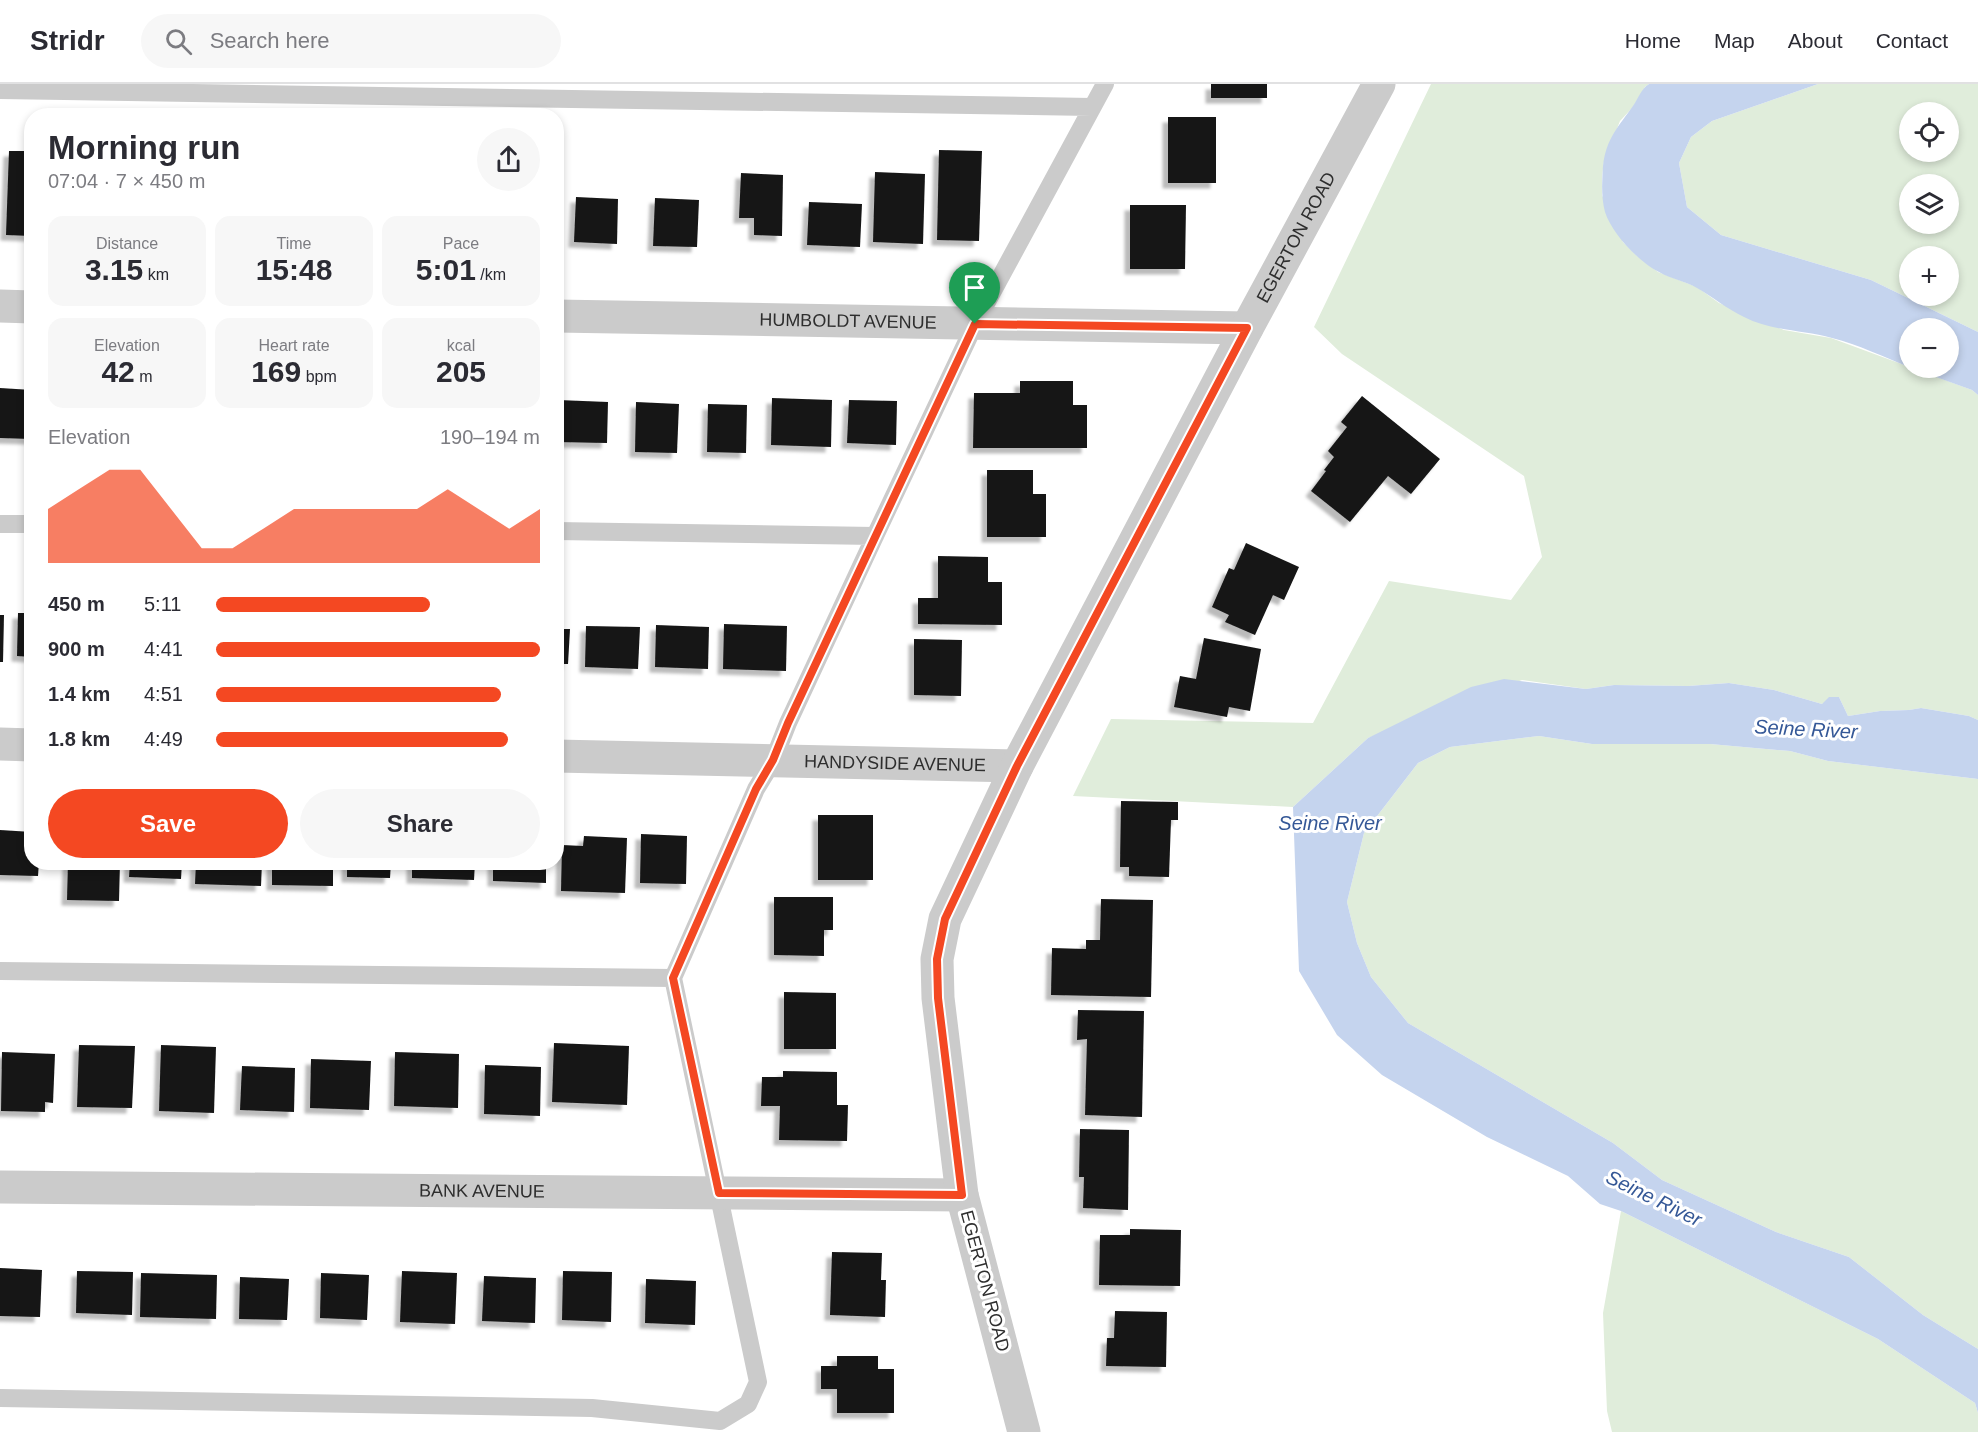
<!DOCTYPE html>
<meta charset="utf-8">
<style>
:root{--surface:#fff;--page:#f7f7f7;--text:#2b2b33;--muted:#7c7c81;--line:#e1e1e2;--accent:#f44822}
body{margin:0;font-family:Arial,sans-serif;background:var(--page);color:var(--text);height:100vh;display:flex;flex-direction:column;font-size:22px;white-space:nowrap}
*{box-sizing:border-box;margin:0}
p{font-size:20px;color:var(--muted)}
.icon{flex:none;width:33px;height:33px;fill:none;stroke:currentColor;stroke-width:2;stroke-linecap:round;stroke-linejoin:round}
.map{position:relative;flex:1;overflow:hidden}
.panel{position:absolute;left:24px;top:24px;width:540px;height:762px;display:flex;flex-direction:column;background:var(--surface);border-radius:24px;box-shadow:0 3px 9px #0003}
.panel>*{flex:none}
.tools{position:absolute;left:1899px;top:18px;display:grid;gap:12px}
.tools a{display:grid;place-items:center;width:60px;height:60px;border-radius:50%;background:var(--surface);box-shadow:0 3px 9px #0003;font-size:30px}
.pin{position:absolute;display:grid;place-items:center;width:51px;height:51px;color:#fff;margin:-62px -26px;border-radius:50% 50% 50% 0;rotate:-45deg;box-shadow:0 0 6px #0007}
.pin .icon{rotate:45deg}
.round{display:grid;place-items:center;flex:none;width:63px;height:63px;border-radius:32px;background:var(--page)}
.head{display:flex;align-items:center;justify-content:space-between;height:102px;padding:0 24px}
h1{font-size:33px;font-weight:700;line-height:45px}
.metrics{display:grid;grid-template-columns:repeat(3,1fr);gap:9px;height:102px;padding:6px 24px}
.metrics div{display:grid;align-content:center;border-radius:15px;background:var(--page);text-align:center}
.metrics b{font-size:30px;font-weight:700}
.metrics small{font-size:16px;font-weight:400}
.metrics p{font-size:16px}
.chart{height:168px;padding:12px 24px}
.chart p{display:flex;justify-content:space-between}
.chart svg{width:100%;height:108px;margin-top:6px;fill:var(--accent);opacity:.7}
.primary-button{display:flex;gap:12px;margin-top:auto;padding:12px 24px}
.primary-button a{flex:1;height:69px;border-radius:36px;background:var(--accent);color:#fff;font-size:24px;font-weight:700;line-height:69px;text-align:center}
.primary-button a+a{background:var(--page);color:var(--text)}
ul{padding:0 24px;list-style:none;font-size:20px}
li{display:grid;grid-template-columns:96px 72px 1fr;align-items:center;height:45px}
li i{height:15px;border-radius:8px;background:var(--accent)}
header{display:flex;align-items:center;gap:36px;box-sizing:border-box;height:84px;padding:0 30px;background:var(--surface);border-bottom:2px solid var(--line)}
header strong{font-size:28px}
nav{display:flex;gap:33px;margin-inline-start:auto;font-size:21px}
.search{width:420px;height:54px;background:var(--page);display:flex;align-items:center;gap:15px;box-sizing:border-box;padding:0 21px;border-radius:33px;color:var(--muted);font-size:22px}
.map>svg:first-child{display:block}
</style>
<header>
<strong>Stridr</strong>
<div class="search"><svg class="icon" aria-label="search" viewBox="0 0 24 24"><circle cx="10" cy="10" r="6"/><path d="M15 15l6 6"/></svg>Search here</div>
<nav><a>Home</a><a>Map</a><a>About</a><a>Contact</a></nav>
</header>
<div class="map">
<svg width="1978" height="1348" viewBox="0 0 1978 1348">
<defs>
<filter id="shadow"><feDropShadow dx="-5.5" dy="5.5" stdDeviation="1.5" flood-color="#0004"/></filter>
</defs>
<rect width="100%" height="100%" fill="#fff"/>
<path fill="#e0eddb" fill-rule="evenodd" d="M1431,0H1649L1645,3L1633,23L1620,37L1604,77L1602,93V111L1623,158L1636,171L1658,188L1697,203L1719,219L1784,246L1831,254L1972,306L1978,311V636L1969,632L1921,624L1909,626L1880,627L1848,632L1839,613L1822,620L1774,606L1729,599L1688,602L1614,601L1586,605L1522,596L1368,654L1293,723L1073,712L1111,635L1313,639L1389,497L1511,516L1542,473L1524,392L1342,270L1314,243Z
M1818,0H1978V248L1871,196L1721,151L1687,123L1679,79L1691,53L1712,37ZM1910,28H1948V68H1910ZM1910,100H1948V140H1910ZM1910,172H1948V212H1910Z
M1539,652L1592,660H1710L1790,667L1828,677L1978,695V1265L1923,1231L1849,1173L1776,1148L1662,1096L1613,1059L1408,939L1371,893L1357,859L1347,818L1364,749L1418,679L1450,663Z
M1621,1127L1878,1255L1975,1319L1978,1329V1348H1612L1607,1327L1603,1229Z"/>
<path fill="#c5d4ee" d="M1649,0H1818L1712,37L1691,53L1679,79L1687,123L1721,151L1871,196L1978,248V311L1972,306L1911,284H1948V244H1910L1909,283C1884,273 1859,261 1832,254C1803,246 1771,247 1744,233C1727,225 1713,213 1697,204C1685,197 1671,195 1659,188C1639,178 1612,150 1605,128C1601,113 1602,97 1603,82C1606,55 1618,43 1633,22C1638,15 1641,5 1649,0Z
M1504,595L1586,605L1614,601L1688,602L1729,599L1774,606L1822,620L1829,613H1839L1848,632L1880,627L1909,626L1921,624L1969,632L1978,636V695L1828,677L1790,667L1710,660H1592L1539,652L1450,663L1418,679L1364,749L1347,818L1357,859L1371,893L1408,939L1613,1059L1662,1096L1776,1148L1849,1173L1923,1231L1978,1265V1329L1975,1319L1878,1255L1621,1127L1600,1120L1568,1092L1487,1053L1382,991L1337,951L1299,887L1293,723L1368,654L1471,603Z"/>
<path fill="#151515" filter="url(#shadow)" d="M1211,0H1267V14H1211Z
M1168,33H1216V99H1168Z
M939,66L982,67L979,157L937,156Z
M9,67H32V152L6,151Z
M875,88L925,90L923,160L873,158Z
M741,89L783,91L782,152L754,151V134H739Z
M576,113L618,115L617,160L574,158Z
M655,114L699,116L697,163L653,162Z
M809,118L862,120L860,163L807,161Z
M1130,121H1186L1185,185H1130Z
M1020,297H1073V321H1087V364H973L974,309H1020Z
M0,304L32,306V355L0,354Z
M1362,312L1440,375L1411,410L1388,392L1350,438L1311,407L1326,387L1324,386L1334,373L1328,367L1347,343L1341,338Z
M772,314L832,316L831,363L771,361Z
M558,316L608,318L607,359L557,358Z
M849,316L897,317L896,361L847,359Z
M636,318L679,320L677,369L635,368Z
M708,320L747,321L746,369L707,368Z
M987,386H1033V410H1046V453H987Z
M1246,459L1299,483L1284,516L1273,511L1255,551L1225,538L1229,531L1212,523L1229,484L1234,486Z
M938,472L988,473V498H1002V541L918,540V514H938Z
M18,529H32V573L17,572Z
M0,531H4L3,578H0Z
M724,540L787,542L786,587L723,585Z
M656,541L709,543L708,585L655,583Z
M586,542L640,543L638,585L585,583Z
M556,545H570L568,580H556Z
M1204,554L1261,565L1250,627L1229,623L1227,633L1174,623L1180,592L1196,595Z
M914,555L962,556L961,612L914,611Z
M1121,717L1178,718V736H1171L1169,793L1129,792V783H1120Z
M818,731H873V796H818Z
M0,746L32,748V778H39L38,792L0,791Z
M641,750L687,752L686,800L640,799Z
M584,752L627,754L625,809L561,807L562,761L583,762Z
M68,778H120L119,817L67,816Z
M130,778H182L181,795L129,793Z
M196,778H262L261,802L195,800Z
M272,778H333V802L272,801Z
M347,778H391L390,794L347,793Z
M412,778H475L474,796L412,794Z
M493,778H546V799L493,797Z
M774,813H833V846H824V872L774,871Z
M1101,815L1153,816L1151,913L1051,911L1052,864L1086,865V856H1100Z
M784,908L836,909V965H784Z
M1078,926L1144,927L1142,1033L1085,1031L1087,955L1077,956Z
M554,959L629,962L627,1021L552,1018Z
M79,961L135,962L132,1024L77,1023Z
M161,961L216,963L214,1029L159,1027Z
M2,968L55,970L53,1019L45,1018V1028L1,1027Z
M395,968L459,970L458,1024L394,1022Z
M311,975L371,977L369,1026L310,1024Z
M485,981L541,983L540,1032L484,1030Z
M242,982L295,984L294,1028L240,1026Z
M783,987L837,988V1021H848L847,1057L779,1056L780,1022H761L762,993H783Z
M1080,1045L1129,1046L1128,1126L1083,1124L1084,1093H1079Z
M1130,1145L1181,1146L1180,1202L1099,1201L1100,1151H1130Z
M832,1168L882,1169L881,1196H886L885,1233L830,1231Z
M0,1184L42,1186L40,1233L0,1232Z
M77,1187L133,1188L132,1231L76,1229Z
M402,1187L457,1189L455,1240L400,1238Z
M563,1187L612,1188L611,1238L562,1236Z
M141,1189L217,1191L216,1235L140,1233Z
M321,1189L369,1191L367,1236L320,1234Z
M484,1192L536,1194L535,1239L482,1237Z
M240,1193L289,1195L287,1236L239,1235Z
M646,1195L696,1197L695,1241L645,1239Z
M1115,1227L1167,1228L1166,1283L1106,1282L1107,1254H1114Z
M837,1272H878V1285H894V1329H837V1305H821V1282H837Z"/>
<g fill="none" stroke-linecap="round" stroke-linejoin="round">
<path stroke="#cbcbcb" stroke-width="18" d="M0,6L1092,23
M0,440H32
M556,447L875,452
M0,887L673,894
M0,1314L592,1324L720,1337L748,1320L758,1298L673,894L756,705L773,677L788,639L875,452L975,240L1105,0"/>
<g stroke="#cbcbcb" stroke-width="33">
<path d="M0,222L32,223"/>
<path id="s1" d="M556,232L1247,244"/>
<path d="M0,660L32,661"/>
<path id="s2" d="M556,672L1017,682"/>
<path id="s3" d="M0,1103L962,1111"/>
<path id="s4" d="M1024,1348L962,1111L938,914L937,875L945,835L1017,682L1247,244L1379,0"/>
</g>
</g>
<g fill="none" stroke-linecap="round" stroke-linejoin="round">
<defs>
<path id="route" d="M975,240L1247,244L1017,682L945,835L937,875L938,914L962,1111L719,1109L673,894L756,705L773,676L788,639Z"/>
</defs>
<use href="#route" stroke="#fff" stroke-width="12"/>
<use href="#route" stroke="#f44822" stroke-width="8"/>
</g>
<g text-anchor="middle" dominant-baseline="central" stroke-width="6" stroke-linejoin="round" paint-order="stroke">
<g font-size="18" fill="#2e2e2e" stroke="#fff">
<text stroke="none"><textPath href="#s4" startOffset="1290">EGERTON ROAD</textPath></text>
<text stroke="none"><textPath href="#s1" startOffset="292">HUMBOLDT AVENUE</textPath></text>
<text stroke="none"><textPath href="#s2" startOffset="339">HANDYSIDE AVENUE</textPath></text>
<text stroke="none"><textPath href="#s3" startOffset="482">BANK AVENUE</textPath></text>
<text transform="translate(985 1197) rotate(75)">EGERTON ROAD</text>
</g>
<g font-size="20" font-style="italic" fill="#355897" stroke="#fff">
<text transform="translate(1806 645) rotate(3)">Seine River</text>
<text x="1330" y="739">Seine River</text>
<text transform="translate(1654 1114) rotate(26)">Seine River</text>
</g>
</g>
</svg>
<div class="tools">
<a><svg class="icon" aria-label="locate" viewBox="0 0 24 24"><circle cx="12" cy="12" r="6"/><path d="M12 2v4M12 18v4M2 12h4M18 12h4"/></svg></a>
<a><svg class="icon" aria-label="layers" viewBox="0 0 24 24"><path d="M12 4l9 5-9 5-9-5zM3 14l9 5 9-5"/></svg></a>
<a>+</a>
<a>−</a>
</div>
<div class="pin" style="left:975px;top:240px;background:#1e9e55"><svg class="icon" aria-label="arrive" viewBox="0 0 24 24"><path d="M6 21V4h12l-3 4 3 4H6"/></svg></div>
<section class="panel">
<div class="head"><div><h1>Morning run</h1><p>07:04 · 7 × 450 m</p></div><a class="round"><svg class="icon" aria-label="share" viewBox="0 0 24 24"><path d="M12 15V3M7 8l5-5 5 5M5 13v7h14v-7"/></svg></a></div>
<div class="metrics">
<div><p>Distance</p><b>3.15<small> km</small></b></div>
<div><p>Time</p><b>15:48</b></div>
<div><p>Pace</p><b>5:01<small> /km</small></b></div>
</div>
<div class="metrics">
<div><p>Elevation</p><b>42<small> m</small></b></div>
<div><p>Heart rate</p><b>169<small> bpm</small></b></div>
<div><p>kcal</p><b>205</b></div>
</div>
<div class="chart"><p><span>Elevation</span>190–194 m</p>
<svg viewBox="0 0 160 44" preserveAspectRatio="none"><path d="M0 44V22L10 14L20 6L30 6L40 22L50 38L60 38L70 30L80 22L90 22L100 22L110 22L120 22L130 14L140 22L150 30L160 22V44z"/></svg>
</div>
<ul>
<li><b>450 m</b>5:11<i style="width:66%"></i></li>
<li><b>900 m</b>4:41<i style="width:100%"></i></li>
<li><b>1.4 km</b>4:51<i style="width:88%"></i></li>
<li><b>1.8 km</b>4:49<i style="width:90%"></i></li>
</ul>
<div class="primary-button"><a>Save</a><a>Share</a></div>
</section>
</div>
